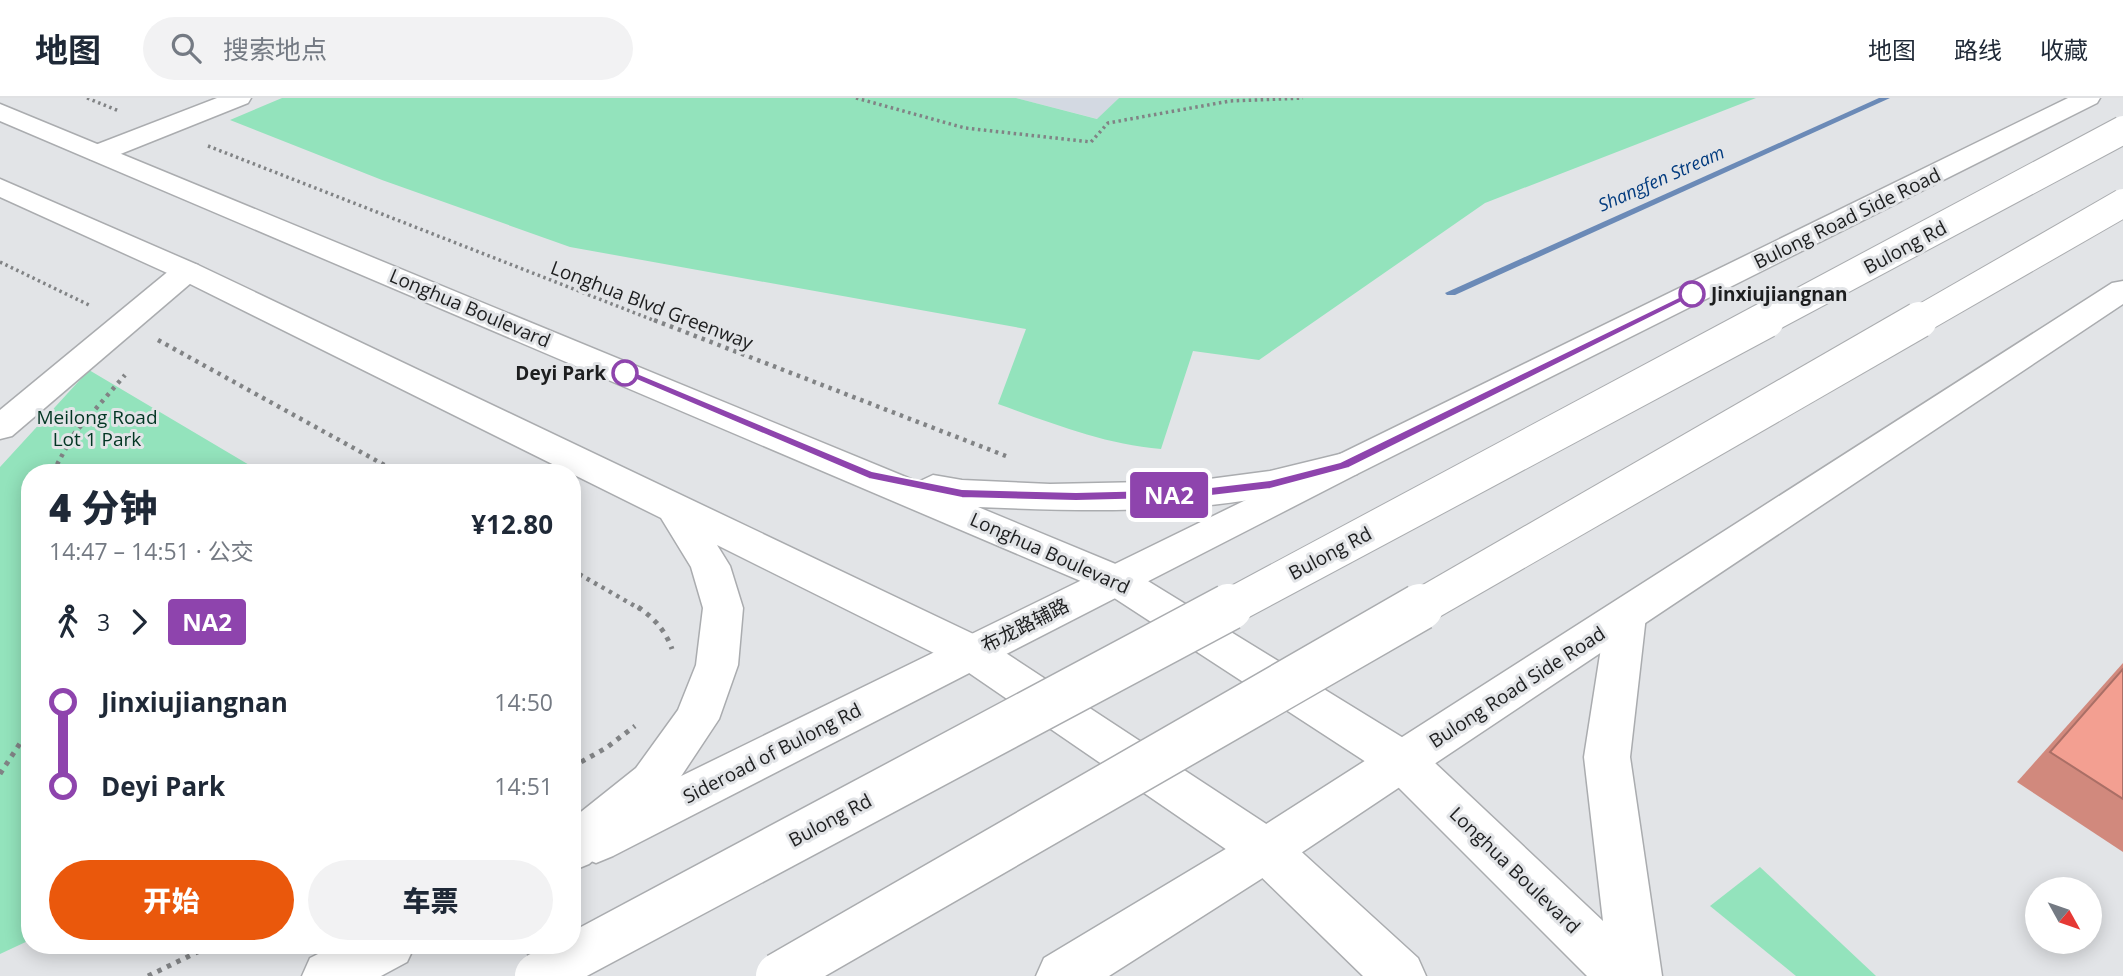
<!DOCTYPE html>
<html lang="zh">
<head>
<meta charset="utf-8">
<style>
  body { margin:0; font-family:"Open Sans","Noto Sans SC",sans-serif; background:#f2f2f3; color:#1f2937; height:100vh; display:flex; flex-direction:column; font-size:26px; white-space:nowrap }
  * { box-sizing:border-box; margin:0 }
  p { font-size:23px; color:#747a83 }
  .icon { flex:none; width:38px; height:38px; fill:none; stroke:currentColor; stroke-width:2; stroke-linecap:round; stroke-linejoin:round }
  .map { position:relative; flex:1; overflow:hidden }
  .side { position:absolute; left:21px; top:366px; width:560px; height:490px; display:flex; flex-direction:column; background:#fff; border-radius:28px; box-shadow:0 4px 18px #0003 }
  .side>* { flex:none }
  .badge { padding:0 14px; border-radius:5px; font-size:24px; line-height:46px }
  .needle { width:46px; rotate:130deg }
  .tools { position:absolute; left:2025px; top:779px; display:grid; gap:14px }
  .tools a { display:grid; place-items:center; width:77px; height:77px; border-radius:50%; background:#fff; box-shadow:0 4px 18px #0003; font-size:35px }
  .map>.badge { position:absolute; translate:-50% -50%; box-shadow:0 0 0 4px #fff }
  .legs { display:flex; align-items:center; gap:10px; height:77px; padding:0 28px; font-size:23px }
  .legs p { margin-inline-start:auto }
  .headline { display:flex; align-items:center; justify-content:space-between; height:119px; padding:0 28px }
  h1 { font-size:38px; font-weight:800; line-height:52px }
  .action { display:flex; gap:14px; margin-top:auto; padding:14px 28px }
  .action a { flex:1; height:80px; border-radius:42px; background:#ea580c; color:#fff; font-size:28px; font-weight:800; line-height:80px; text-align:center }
  .action a+a { background:#f2f2f3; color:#1f2937 }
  ul { padding:0 28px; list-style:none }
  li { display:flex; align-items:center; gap:24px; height:84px; font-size:26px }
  li i { display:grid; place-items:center; width:10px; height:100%; margin:0 9px; background:currentColor }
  li i::after { content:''; width:18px; height:18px; margin:-9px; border:5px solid; border-radius:50%; background:#fff }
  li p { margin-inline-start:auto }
  li:first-child i { background:linear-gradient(#0000 50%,currentColor 0) }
  li:last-child i { background:linear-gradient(currentColor 50%,#0000 0) }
  header { display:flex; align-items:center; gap:42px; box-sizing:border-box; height:98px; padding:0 35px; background:#fff; border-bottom:2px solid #e0e1e3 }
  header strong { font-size:33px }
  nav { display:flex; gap:38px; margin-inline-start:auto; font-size:24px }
  .search { width:490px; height:63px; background:#f2f2f3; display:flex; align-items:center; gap:18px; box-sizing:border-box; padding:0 24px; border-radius:38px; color:#747a83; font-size:26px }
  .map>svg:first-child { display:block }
  .built { fill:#d3d9e2 }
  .green { fill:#93e3bc }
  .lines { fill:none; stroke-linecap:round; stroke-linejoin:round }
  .stream { fill:#6b8ab7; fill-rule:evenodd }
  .minor-casing { stroke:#aaacaf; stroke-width:3 }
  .tertiary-casing { stroke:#aaacaf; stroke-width:3 }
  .secondary-casing { stroke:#aaacaf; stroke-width:3 }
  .primary-casing { stroke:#aaacaf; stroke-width:3 }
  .path-far2 { stroke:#818385; stroke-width:3.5; stroke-dasharray:2.5 3.5; stroke-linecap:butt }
  .path-far1 { stroke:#818385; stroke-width:4.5; stroke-dasharray:3.5 5; stroke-linecap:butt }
  .path { stroke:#818385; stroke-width:5; stroke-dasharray:4.5 6; stroke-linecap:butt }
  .minor { fill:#fff; fill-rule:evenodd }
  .tertiary { fill:#fff; fill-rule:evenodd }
  .secondary { fill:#fff; fill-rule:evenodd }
  .primary { fill:#fff; fill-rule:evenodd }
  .primary-bridge-far2-casing { stroke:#aaacaf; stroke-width:30; stroke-linecap:butt }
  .primary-bridge-far1-casing { stroke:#aaacaf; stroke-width:38; stroke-linecap:butt }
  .primary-bridge-casing { stroke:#aaacaf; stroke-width:49; stroke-linecap:butt }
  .primary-bridge-far2 { stroke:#fff; stroke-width:28 }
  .primary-bridge-far1 { stroke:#fff; stroke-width:36 }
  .primary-bridge { stroke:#fff; stroke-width:46 }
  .wall { fill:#d1897d }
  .building { fill:#f39f91; stroke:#aa6f66; stroke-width:2 }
  .line-1 { fill:#8e44ad; stroke:#fff; stroke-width:2 }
  .stop-1-dot { fill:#fff; stroke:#8e44ad; stroke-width:3.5 }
  .labels { text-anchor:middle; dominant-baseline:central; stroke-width:6; stroke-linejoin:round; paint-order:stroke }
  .far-water-label { font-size:18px; font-style:italic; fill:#013a7e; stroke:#e2e4e7 }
  .street-label { font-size:19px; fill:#1d1e1f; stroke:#e2e4e7 }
  .stop-label { font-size:19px; font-weight:bold; fill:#1d1e1f; stroke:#e2e4e7; text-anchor:start }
  .park-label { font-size:19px; fill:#023623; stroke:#e2e4e7 }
</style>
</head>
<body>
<header>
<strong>地图</strong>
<div class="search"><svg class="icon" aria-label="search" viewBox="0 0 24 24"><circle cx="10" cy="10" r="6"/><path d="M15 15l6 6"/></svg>搜索地点</div>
<nav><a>地图</a><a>路线</a><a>收藏</a></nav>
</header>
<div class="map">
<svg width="2123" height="878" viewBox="0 0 2123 878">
  <rect width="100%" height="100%" fill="#e2e4e7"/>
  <!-- built -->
  <polygon class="built" points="1016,0 1119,0 1098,21"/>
  <!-- green -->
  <g class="green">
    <path d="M282,0H1016L1097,21L1119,0H1756L1485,105L1259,262L1193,253L1161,351C1103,346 1052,325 998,306L1026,231L570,149L382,82L230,22Z"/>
    <polygon points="89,272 261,374 30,374 30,842 0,856 0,369"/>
    <polygon points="1760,769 1876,878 1796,878 1710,808"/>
  </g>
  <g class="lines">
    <!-- stream -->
    <polygon class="stream" points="1879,0 1890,0 1455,197 1447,197 1445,195"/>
    <defs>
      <polygon id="minor" points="187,164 198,167 202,173 198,179 12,338 0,341 0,312 176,167"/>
      <polygon id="tertiary" points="217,0 251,0 248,5 108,61 99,63 90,61 86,55 90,49"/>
      <g id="secondary">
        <polygon points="2068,0 2100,0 2097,5 1357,376 613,758 596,765 579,758 572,744 579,728"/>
        <polygon points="2123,183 2123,206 1283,767 1109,878 1036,878 1044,860 1249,737 2112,185"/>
        <polygon points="336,847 415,847 407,864 381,878 302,878 310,860"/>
      </g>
      <g id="primary">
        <path d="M0,6L918,384L933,377L962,382L1050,386L1194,383L1270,373L1344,355L1357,358L1362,367L1357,376C1328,384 1298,394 1268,399C1173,416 1074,413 978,409L1130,472L1418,649L1603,823L1584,659L1606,518L1612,507L1626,502L1640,507L1646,518L1630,659L1662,878H1587L1386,677L1102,492L0,23Z"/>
        <polygon points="0,81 198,167 986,542 1283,737 1418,860 1426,878 1363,878 1249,767 956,566 717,447 730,468 743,510 738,567 719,621 668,698 589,766 572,773 572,721 636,670 678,612 696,567 703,510 691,469 661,420 176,179 0,99"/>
      </g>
    </defs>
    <!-- minor casing -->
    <use href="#minor" class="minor-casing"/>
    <!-- tertiary casing -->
    <use href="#tertiary" class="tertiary-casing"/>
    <!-- secondary casing -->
    <use href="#secondary" class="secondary-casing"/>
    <!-- primary casing -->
    <use href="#primary" class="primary-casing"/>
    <!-- path-far2 -->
    <g class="path-far2">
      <polyline points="87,0 119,13"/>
      <polyline points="856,0 965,30 1091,44 1108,25 1230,3 1303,0"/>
      <polyline points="208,48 658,224"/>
      <polyline points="0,164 91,208"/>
    </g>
    <!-- path-far1 -->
    <g class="path-far1">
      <polyline points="654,222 1006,358"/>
      <polyline points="158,242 397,374"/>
      <polyline points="53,374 73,337 125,277"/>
      <polyline points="572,472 640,511"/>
    </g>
    <!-- path -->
    <g class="path">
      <path d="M638,509C654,520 665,532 672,551"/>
      <polyline points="572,669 606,650 635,628"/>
      <polyline points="0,676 30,630"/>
      <polyline points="148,878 212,847"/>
    </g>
    <!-- minor -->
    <use href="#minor" class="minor"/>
    <!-- tertiary -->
    <use href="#tertiary" class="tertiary"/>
    <!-- secondary -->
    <use href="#secondary" class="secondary"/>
    <!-- primary -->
    <use href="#primary" class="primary"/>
    <defs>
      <g id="primary-bridge-far2">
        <polyline points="1763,224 2123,32"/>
        <polyline points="1916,224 2123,105"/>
      </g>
      <g id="primary-bridge-far1">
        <polyline points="1226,511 1766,222"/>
        <polyline points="1417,511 1919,222"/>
      </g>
      <g id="primary-bridge">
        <polyline points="538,878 1229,509"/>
        <polyline points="779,878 1420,509"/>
      </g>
    </defs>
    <!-- primary-bridge-far2 casing -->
    <use href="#primary-bridge-far2" class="primary-bridge-far2-casing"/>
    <!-- primary-bridge-far1 casing -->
    <use href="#primary-bridge-far1" class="primary-bridge-far1-casing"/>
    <!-- primary-bridge casing -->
    <use href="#primary-bridge" class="primary-bridge-casing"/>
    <!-- primary-bridge-far2 -->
    <use href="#primary-bridge-far2" class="primary-bridge-far2"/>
    <!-- primary-bridge-far1 -->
    <use href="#primary-bridge-far1" class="primary-bridge-far1"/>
    <!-- primary-bridge -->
    <use href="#primary-bridge" class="primary-bridge"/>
  </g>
  <!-- wall -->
  <polygon class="wall" points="2123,565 2123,754 2017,684"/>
  <!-- building -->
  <polygon class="building" points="2123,571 2123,701 2050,654"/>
  <!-- line-1 -->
  <polygon class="line-1" points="1689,194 1698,196 1349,370 1270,391 1194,400 1076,403 962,400 869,381 620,275 630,272 872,373 962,391 1076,394 1194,391 1270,382 1340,364"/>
  <!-- markers -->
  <g class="stop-1-dot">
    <circle cx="1692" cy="196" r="12"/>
    <circle cx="625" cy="275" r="12"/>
  </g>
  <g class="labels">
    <!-- far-water labels -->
    <g class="far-water-label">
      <text transform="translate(1661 80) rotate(-24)">Shangfen Stream</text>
    </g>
    <!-- street labels -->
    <g class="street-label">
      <text transform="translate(1847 120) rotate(-26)">Bulong Road Side Road</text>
      <text transform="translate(1905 149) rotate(-28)">Bulong Rd</text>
      <text transform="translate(652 207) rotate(21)">Longhua Blvd Greenway</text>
      <text transform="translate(470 210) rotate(23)">Longhua Boulevard</text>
      <text transform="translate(1050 455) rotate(24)">Longhua Boulevard</text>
      <text transform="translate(1330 455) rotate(-28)">Bulong Rd</text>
      <text transform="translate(1025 527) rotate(-27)">布龙路辅路</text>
      <text transform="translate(1517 589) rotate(-33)">Bulong Road Side Road</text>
      <text transform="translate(772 655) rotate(-27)">Sideroad of Bulong Rd</text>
      <text transform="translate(830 722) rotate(-28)">Bulong Rd</text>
      <text transform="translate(1515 772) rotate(44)">Longhua Boulevard</text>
    </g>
    <!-- stop labels -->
    <g class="stop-label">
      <text x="1711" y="196">Jinxiujiangnan</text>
      <text x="606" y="275" text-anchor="end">Deyi Park</text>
    </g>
    <!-- park labels -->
    <g class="park-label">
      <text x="97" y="319">Meilong Road<tspan x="97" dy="22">Lot 1 Park</tspan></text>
    </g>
  </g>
</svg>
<div class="tools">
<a><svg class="needle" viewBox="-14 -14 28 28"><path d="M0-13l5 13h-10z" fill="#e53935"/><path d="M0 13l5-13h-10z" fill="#747a83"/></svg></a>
</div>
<b class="badge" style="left:1169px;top:397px;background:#8e44ad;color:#fff">NA2</b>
<section class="side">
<div class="headline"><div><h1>4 分钟</h1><p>14:47 – 14:51 · 公交</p></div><b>¥12.80</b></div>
<div class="legs"><svg class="icon" aria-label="walk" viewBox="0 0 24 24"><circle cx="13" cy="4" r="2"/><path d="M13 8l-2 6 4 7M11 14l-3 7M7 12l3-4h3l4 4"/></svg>3<svg class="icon" aria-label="forward" viewBox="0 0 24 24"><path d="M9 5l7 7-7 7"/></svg><b class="badge" style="background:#8e44ad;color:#fff">NA2</b></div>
<ul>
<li><i style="color:#8e44ad"></i><b>Jinxiujiangnan</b><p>14:50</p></li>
<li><i style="color:#8e44ad"></i><b>Deyi Park</b><p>14:51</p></li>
</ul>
<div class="action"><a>开始</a><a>车票</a></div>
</section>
</div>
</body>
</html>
